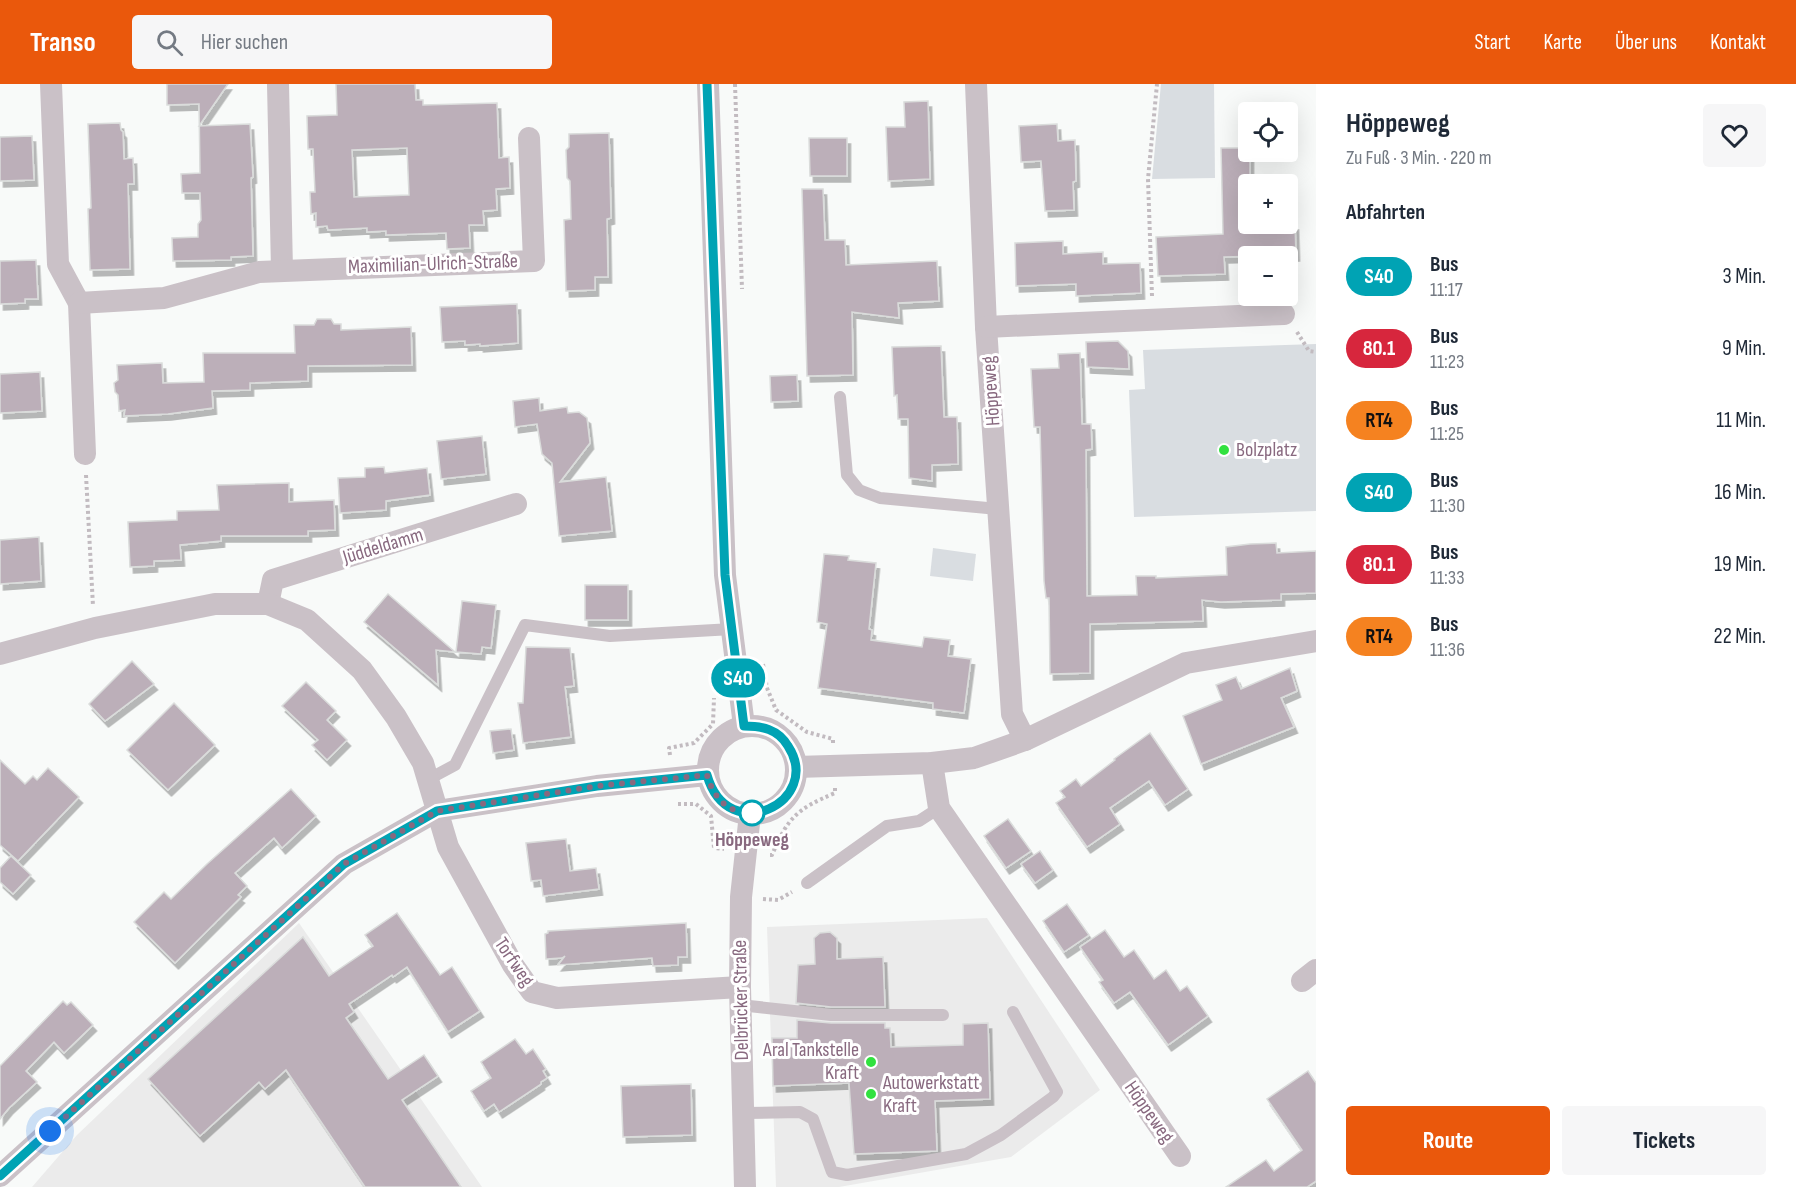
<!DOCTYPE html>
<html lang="de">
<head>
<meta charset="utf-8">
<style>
  body { margin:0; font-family:"Sofia Sans Condensed",sans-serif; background:#f6f6f7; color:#1f2937; height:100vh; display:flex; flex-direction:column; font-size:22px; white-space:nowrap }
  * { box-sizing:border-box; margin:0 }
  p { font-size:20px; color:#747a83 }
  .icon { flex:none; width:33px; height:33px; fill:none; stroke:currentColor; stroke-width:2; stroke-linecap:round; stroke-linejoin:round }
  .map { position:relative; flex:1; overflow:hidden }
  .side { display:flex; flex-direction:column; background:#fff; width:480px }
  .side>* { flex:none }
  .badge { padding:0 12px; border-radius:20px; font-size:21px; line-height:39px }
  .tools { position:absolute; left:1238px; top:18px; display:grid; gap:12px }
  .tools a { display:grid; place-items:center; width:60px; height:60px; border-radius:6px; background:#fff; box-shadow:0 6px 24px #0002; font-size:30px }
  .you { position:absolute; width:30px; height:30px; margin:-15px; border:4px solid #fff; border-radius:50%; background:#1a73e8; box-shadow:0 0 0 9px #1a73e833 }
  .map>.badge { position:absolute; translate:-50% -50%; box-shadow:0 0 0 3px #fff }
  h2 { padding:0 30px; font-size:22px; line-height:54px }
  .round { display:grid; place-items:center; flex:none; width:63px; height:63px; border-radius:6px; background:#f6f6f7 }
  .head { display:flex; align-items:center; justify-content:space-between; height:102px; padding:0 30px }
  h1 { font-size:28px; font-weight:700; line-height:45px }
  .primary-button { display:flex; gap:12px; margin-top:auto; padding:12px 30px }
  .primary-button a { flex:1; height:69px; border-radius:6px; background:#ea580c; color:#fff; font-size:24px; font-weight:700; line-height:69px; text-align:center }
  .primary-button a+a { background:#f6f6f7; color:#1f2937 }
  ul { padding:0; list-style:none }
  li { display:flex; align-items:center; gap:18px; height:72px; padding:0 30px }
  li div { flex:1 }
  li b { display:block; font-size:22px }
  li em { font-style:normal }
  li .badge { min-width:66px; font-weight:700; text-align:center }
  header { display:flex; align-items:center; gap:36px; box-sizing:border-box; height:84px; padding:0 30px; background:#ea580c; color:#fff }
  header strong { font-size:28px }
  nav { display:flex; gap:33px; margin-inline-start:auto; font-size:21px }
  .search { width:420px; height:54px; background:#f6f6f7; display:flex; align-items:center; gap:15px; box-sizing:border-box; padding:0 21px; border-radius:6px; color:#747a83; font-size:22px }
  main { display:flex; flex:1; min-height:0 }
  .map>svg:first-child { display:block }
  .built { fill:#ebebeb }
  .green { fill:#d9dde1 }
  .building { fill:#bcafb9; stroke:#dadcdb; stroke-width:1.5; fill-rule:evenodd; filter:url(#shadow) }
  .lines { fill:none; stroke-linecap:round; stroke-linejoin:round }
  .path { stroke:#c2bbc0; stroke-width:4; stroke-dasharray:3 3; stroke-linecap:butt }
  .lane { stroke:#cac1c7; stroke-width:12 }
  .street { stroke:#cac1c7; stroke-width:22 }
  .line-casing { stroke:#fff; stroke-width:14 }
  .line { stroke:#00a3b4; stroke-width:9 }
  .walk { stroke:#88697f; stroke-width:6; stroke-dasharray:0 10.8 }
  .poi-dot { fill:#31e13f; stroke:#fff; stroke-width:2 }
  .stop-dot { fill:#fff; stroke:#00a3b4; stroke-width:3 }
  .labels { text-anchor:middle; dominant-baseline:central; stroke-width:6; stroke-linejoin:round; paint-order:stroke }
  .street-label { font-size:20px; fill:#88697f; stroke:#fff }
  .poi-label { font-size:20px; fill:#88697f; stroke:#fff; text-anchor:start }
  .stop-label { font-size:20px; font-weight:bold; fill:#88697f; stroke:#fff }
</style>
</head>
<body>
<header>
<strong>Transo</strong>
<div class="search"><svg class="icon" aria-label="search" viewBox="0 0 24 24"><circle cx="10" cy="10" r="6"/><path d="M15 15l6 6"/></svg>Hier suchen</div>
<nav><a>Start</a><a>Karte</a><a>Über uns</a><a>Kontakt</a></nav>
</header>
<main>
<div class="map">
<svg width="1316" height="1103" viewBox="0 0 1316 1103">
  <defs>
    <filter id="shadow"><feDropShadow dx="3.5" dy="6" stdDeviation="0" flood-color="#0004"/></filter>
  </defs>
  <rect width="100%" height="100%" fill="#f8faf9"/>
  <!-- built -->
  <g class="built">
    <polygon points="987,834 1100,1006 1011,1073 839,1103 776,1103 767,843"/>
    <polygon points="299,839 482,1103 32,1103 77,1051"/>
  </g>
  <!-- green -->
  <g class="green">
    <polygon points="1161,0 1214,0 1215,94 1152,95"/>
    <polygon points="1316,260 1316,427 1134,433 1129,306 1145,305 1143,266"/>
    <polygon points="933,464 976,470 973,497 930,492"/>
  </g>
  <!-- building -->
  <g class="building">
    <polygon points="167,0 228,0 199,42 250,40 253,93 251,94 253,172 231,173 231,176 173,177 172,154 198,153 198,140 201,136 200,109 182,109 181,90 200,89 199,20 167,21"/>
    <path d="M336,0H415L416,16H423V21L497,19L499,74L509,73L510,104L496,105L497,126L483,127L484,141H469L470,164L447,165L446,149L386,151V147L367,148V144L328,146L327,142L316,143V129L311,130L310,108H315L313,65H308L307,32L337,31ZM407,64L409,111L354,113L352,66Z"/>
    <polygon points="928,17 930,95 888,97 886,43 905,43 904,18"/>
    <polygon points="120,39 121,46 123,48 124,75 133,74 134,100 128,100 130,185 90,186 88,125 91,124 88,40"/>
    <polygon points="1057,40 1058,57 1075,56 1076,97 1073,98 1074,126 1045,127 1041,77 1021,78 1019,42"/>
    <polygon points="609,49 611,134 607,135 608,193 595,193 595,206 566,207 564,136 571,135 570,97 567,94 566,66 569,63 569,50"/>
    <polygon points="32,52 34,96 0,97 0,53"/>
    <polygon points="809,54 847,54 847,92 810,92"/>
    <polygon points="1221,64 1248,64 1248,68 1250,68 1250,93 1248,93 1248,140 1295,140 1296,171 1224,173 1225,190 1158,192 1156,153 1223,150"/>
    <polygon points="802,105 823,105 825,156 845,156 846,181 937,177 939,217 898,219 899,234 852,228 853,291 807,292"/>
    <polygon points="1063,157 1063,170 1103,168 1103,180 1140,179 1141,209 1076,212 1076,200 1016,202 1015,159"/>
    <polygon points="36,176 38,215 25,215 25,219 0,220 0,177"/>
    <polygon points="517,220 518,259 480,262 480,260 465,261 465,257 442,258 440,223"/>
    <polygon points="317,235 331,235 334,240 341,240 341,246 411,243 412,281 308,282 308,297 250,299 250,306 212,307 213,324 168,330 124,332 125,326 119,327 118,311 115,308 114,299 118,296 117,281 162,279 163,299 204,298 203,269 295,269 294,241 314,241"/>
    <polygon points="1118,257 1128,267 1129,285 1087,283 1086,258"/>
    <polygon points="941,262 944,333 957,333 958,380 932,381 932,397 909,394 908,335 898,335 897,311 894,312 892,263"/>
    <polygon points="1080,269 1082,340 1091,340 1092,365 1086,366 1087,512 1137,511 1136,492 1156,492 1156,494 1227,491 1226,463 1250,460 1276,459 1277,469 1316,467 1316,509 1281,510 1281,516 1221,518 1202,516 1203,537 1090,540 1090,589 1050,590 1049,514 1046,514 1044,497 1040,343 1034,343 1031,285 1059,284 1058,270"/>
    <polygon points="40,288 42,327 0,329 0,290"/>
    <polygon points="797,291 798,317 771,318 770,292"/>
    <polygon points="539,314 540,327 567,323 568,329 579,328 587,334 590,359 560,398 606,393 612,447 559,452 552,379 542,370 537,340 515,343 513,317"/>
    <polygon points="482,352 486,390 441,395 437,357"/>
    <polygon points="384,383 385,389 427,384 430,411 386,417 386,426 340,429 338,394 365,393 365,384"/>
    <polygon points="289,399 289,418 334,416 335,446 308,447 308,452 221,452 221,457 180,461 181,476 154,477 154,482 130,483 128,438 177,436 177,427 219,426 217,401"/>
    <polygon points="39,453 41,497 0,500 0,456"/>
    <polygon points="824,470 849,472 848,476 876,479 869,545 872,546 871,556 922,563 924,553 950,556 948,572 971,575 964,629 933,625 933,619 818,604 827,540 817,538"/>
    <rect x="585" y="501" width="43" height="35"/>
    <polygon points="388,510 455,568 436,566 438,601 364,538"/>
    <polygon points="462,517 496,521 491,564 482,563 481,570 456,568"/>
    <polygon points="526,563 570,564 574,602 565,603 571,653 523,659 518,619 523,619"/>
    <polygon points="132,577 154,600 105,637 89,620"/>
    <polygon points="1290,584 1297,607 1281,614 1294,643 1201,680 1183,632 1222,616 1216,601 1236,593 1241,605"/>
    <polygon points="306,598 336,627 327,636 347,656 327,676 312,661 318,656 282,622"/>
    <polygon points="174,619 215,661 168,706 127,666"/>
    <polygon points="511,645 514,666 493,669 490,647"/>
    <polygon points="1150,649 1188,705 1165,721 1149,697 1110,724 1120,740 1087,763 1056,719 1065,713 1060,707 1076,695 1081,702 1115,676 1114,675"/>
    <polygon points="0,676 25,700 33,692 37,696 48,684 79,713 18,777 0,761"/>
    <polygon points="291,705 316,732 282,764 274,754 235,789 247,802 238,811 241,813 175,879 134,838 164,808 171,815 207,780"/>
    <polygon points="1008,735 1031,767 1006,784 984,752"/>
    <polygon points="566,755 570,787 596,784 599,805 543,812 541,796 531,797 526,759"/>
    <polygon points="1040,767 1053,786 1035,799 1021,780"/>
    <polygon points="11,772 31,791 13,810 0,798 0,784"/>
    <polygon points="1067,820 1089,851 1064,868 1043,837"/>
    <polygon points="397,829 440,891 452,883 480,927 448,948 407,883 393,893 392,891 349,920 354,928 346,934 388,995 424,971 438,992 402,1016 461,1103 365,1103 286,986 265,1005 259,998 200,1052 148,995 303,853 329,892 373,862 365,851"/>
    <polygon points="686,839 687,873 678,873 678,881 653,882 652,874 558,881 565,872 562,874 546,875 545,850 548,849 548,847"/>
    <polygon points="1105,846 1124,873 1134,866 1154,895 1166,886 1180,907 1187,902 1208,932 1168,961 1130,908 1114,919 1099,898 1103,896 1080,863"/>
    <polygon points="830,848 837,854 837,875 883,873 885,923 831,923 796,919 798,881 815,880 814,854 820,849"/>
    <polygon points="63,917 67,921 71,918 93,941 64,969 54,958 26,987 37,998 9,1024 0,1035 0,982"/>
    <polygon points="797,936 831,939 885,939 885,944 890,944 891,963 963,961 963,940 988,939 990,1015 935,1017 937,1067 854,1070 849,999 773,1002 772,954 797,954"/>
    <polygon points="515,955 526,970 533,965 546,985 543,987 547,994 541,998 541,1000 499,1028 494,1020 484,1027 471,1007 491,994 481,978"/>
    <polygon points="1308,987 1316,999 1316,1097 1307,1103 1226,1103 1266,1076 1274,1087 1302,1066 1267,1015"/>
    <polygon points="691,1000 692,1051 623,1053 621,1002"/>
  </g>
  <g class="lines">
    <!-- path -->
    <g class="path">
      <polyline points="735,0 742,205"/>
      <polyline points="1152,212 1148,95 1157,0"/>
      <polyline points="1297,248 1309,267 1316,268"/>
      <polyline points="86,391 93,522"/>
      <polyline points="763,580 767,604 776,626 807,648 833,655 833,660"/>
      <polyline points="670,671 669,664 694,659 713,640 714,614"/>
      <polyline points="678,720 696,720 711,732 714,764 724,765"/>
      <path d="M770,771H772C788,733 797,725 835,709V704"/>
      <polyline points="763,815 778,816 792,808"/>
    </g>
    <!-- lane -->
    <g class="lane">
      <polyline points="840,313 847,391 859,406 880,414 998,425"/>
      <polyline points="427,696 455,681 525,541 610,552 732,545"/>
      <polyline points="807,799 887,742 919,737 939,724"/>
      <polyline points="740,921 831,931 943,931"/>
      <polyline points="743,1029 800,1028 813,1035 832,1088 847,1091 966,1070 1001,1051 1053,1013 1057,1008 1013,928"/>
    </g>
    <!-- street -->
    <g class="street">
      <polyline points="51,0 58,180 79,219 85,370"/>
      <polyline points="278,0 282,186"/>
      <polyline points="708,0 725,491 744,642"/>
      <polyline points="976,0 986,243 1012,630 1025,656"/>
      <polyline points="79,219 164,214 259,188 534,177 529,54"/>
      <polyline points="986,243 1284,230"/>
      <polyline points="268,520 273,496 516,420"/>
      <polyline points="0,570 95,544 215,520 268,520 307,536 362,586 396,633 423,679 448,763 513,881 532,908 557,914 740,903"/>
      <circle cx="752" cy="686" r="44"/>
      <polyline points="932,679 939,724 1180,1072"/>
      <polyline points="796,683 932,679 974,674 1025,656 1186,579 1316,557"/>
      <polyline points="1302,897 1316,886"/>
      <polyline points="0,1092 344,780 437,727 597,702 707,691"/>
      <polyline points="745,1103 740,903 741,813 750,730"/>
    </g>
  </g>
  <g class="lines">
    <defs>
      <path id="line" d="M0,1092L344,780L437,727L597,702L707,691C728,765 824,717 788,662C778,645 762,642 744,642L725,491L707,0"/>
    </defs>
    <!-- line casing -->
    <use href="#line" class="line-casing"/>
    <!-- line -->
    <use href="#line" class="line"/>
    <!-- walk -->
    <path class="walk" d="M50,1047L344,780L437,727L597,702L707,691C713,713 728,730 752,729"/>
  </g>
  <!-- markers -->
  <g class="poi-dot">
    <circle cx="1224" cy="366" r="6"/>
    <circle cx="871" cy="978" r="6"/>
    <circle cx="871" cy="1010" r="6"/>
  </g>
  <circle class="stop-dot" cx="752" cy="729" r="12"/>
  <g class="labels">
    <!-- street labels -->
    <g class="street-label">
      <text transform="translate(433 180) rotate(-2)">Maximilian-Ulrich-Straße</text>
      <text transform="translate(991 307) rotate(-94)">Höppeweg</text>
      <text transform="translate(383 462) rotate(-17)">Jüddeldamm</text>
      <text transform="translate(514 878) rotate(56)">Torfweg</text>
      <text transform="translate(741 916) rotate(-91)">Delbrücker Straße</text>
      <text transform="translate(1149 1028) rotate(55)">Höppeweg</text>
    </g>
    <!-- poi labels -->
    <g class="poi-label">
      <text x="1236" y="366">Bolzplatz</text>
      <text x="859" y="966" text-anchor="end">Aral Tankstelle<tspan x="859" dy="23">Kraft</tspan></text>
      <text x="883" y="999">Autowerkstatt<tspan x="883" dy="23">Kraft</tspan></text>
    </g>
    <!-- stop labels -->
    <g class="stop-label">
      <text x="752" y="756">Höppeweg</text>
    </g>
  </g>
</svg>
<div class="tools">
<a><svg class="icon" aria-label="locate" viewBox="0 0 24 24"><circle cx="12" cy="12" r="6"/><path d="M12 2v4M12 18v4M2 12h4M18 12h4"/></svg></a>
<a>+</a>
<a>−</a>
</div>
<div class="you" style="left:50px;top:1047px"></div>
<b class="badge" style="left:738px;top:594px;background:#00a3b4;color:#fff">S40</b>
</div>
<section class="side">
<div class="head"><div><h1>Höppeweg</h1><p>Zu Fuß · 3 Min. · 220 m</p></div><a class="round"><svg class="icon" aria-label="heart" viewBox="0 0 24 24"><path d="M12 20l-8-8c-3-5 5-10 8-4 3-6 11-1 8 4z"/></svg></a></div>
<h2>Abfahrten</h2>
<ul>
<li><span class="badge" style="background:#00a3b4;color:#fff">S40</span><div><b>Bus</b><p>11:17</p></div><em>3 Min.</em></li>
<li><span class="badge" style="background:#d7263d;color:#fff">80.1</span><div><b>Bus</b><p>11:23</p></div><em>9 Min.</em></li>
<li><span class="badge" style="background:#f58220;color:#111">RT4</span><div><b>Bus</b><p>11:25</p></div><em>11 Min.</em></li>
<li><span class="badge" style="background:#00a3b4;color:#fff">S40</span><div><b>Bus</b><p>11:30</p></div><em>16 Min.</em></li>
<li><span class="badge" style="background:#d7263d;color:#fff">80.1</span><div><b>Bus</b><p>11:33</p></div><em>19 Min.</em></li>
<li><span class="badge" style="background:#f58220;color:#111">RT4</span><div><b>Bus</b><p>11:36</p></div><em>22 Min.</em></li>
</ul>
<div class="primary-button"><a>Route</a><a>Tickets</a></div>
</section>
</main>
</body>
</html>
